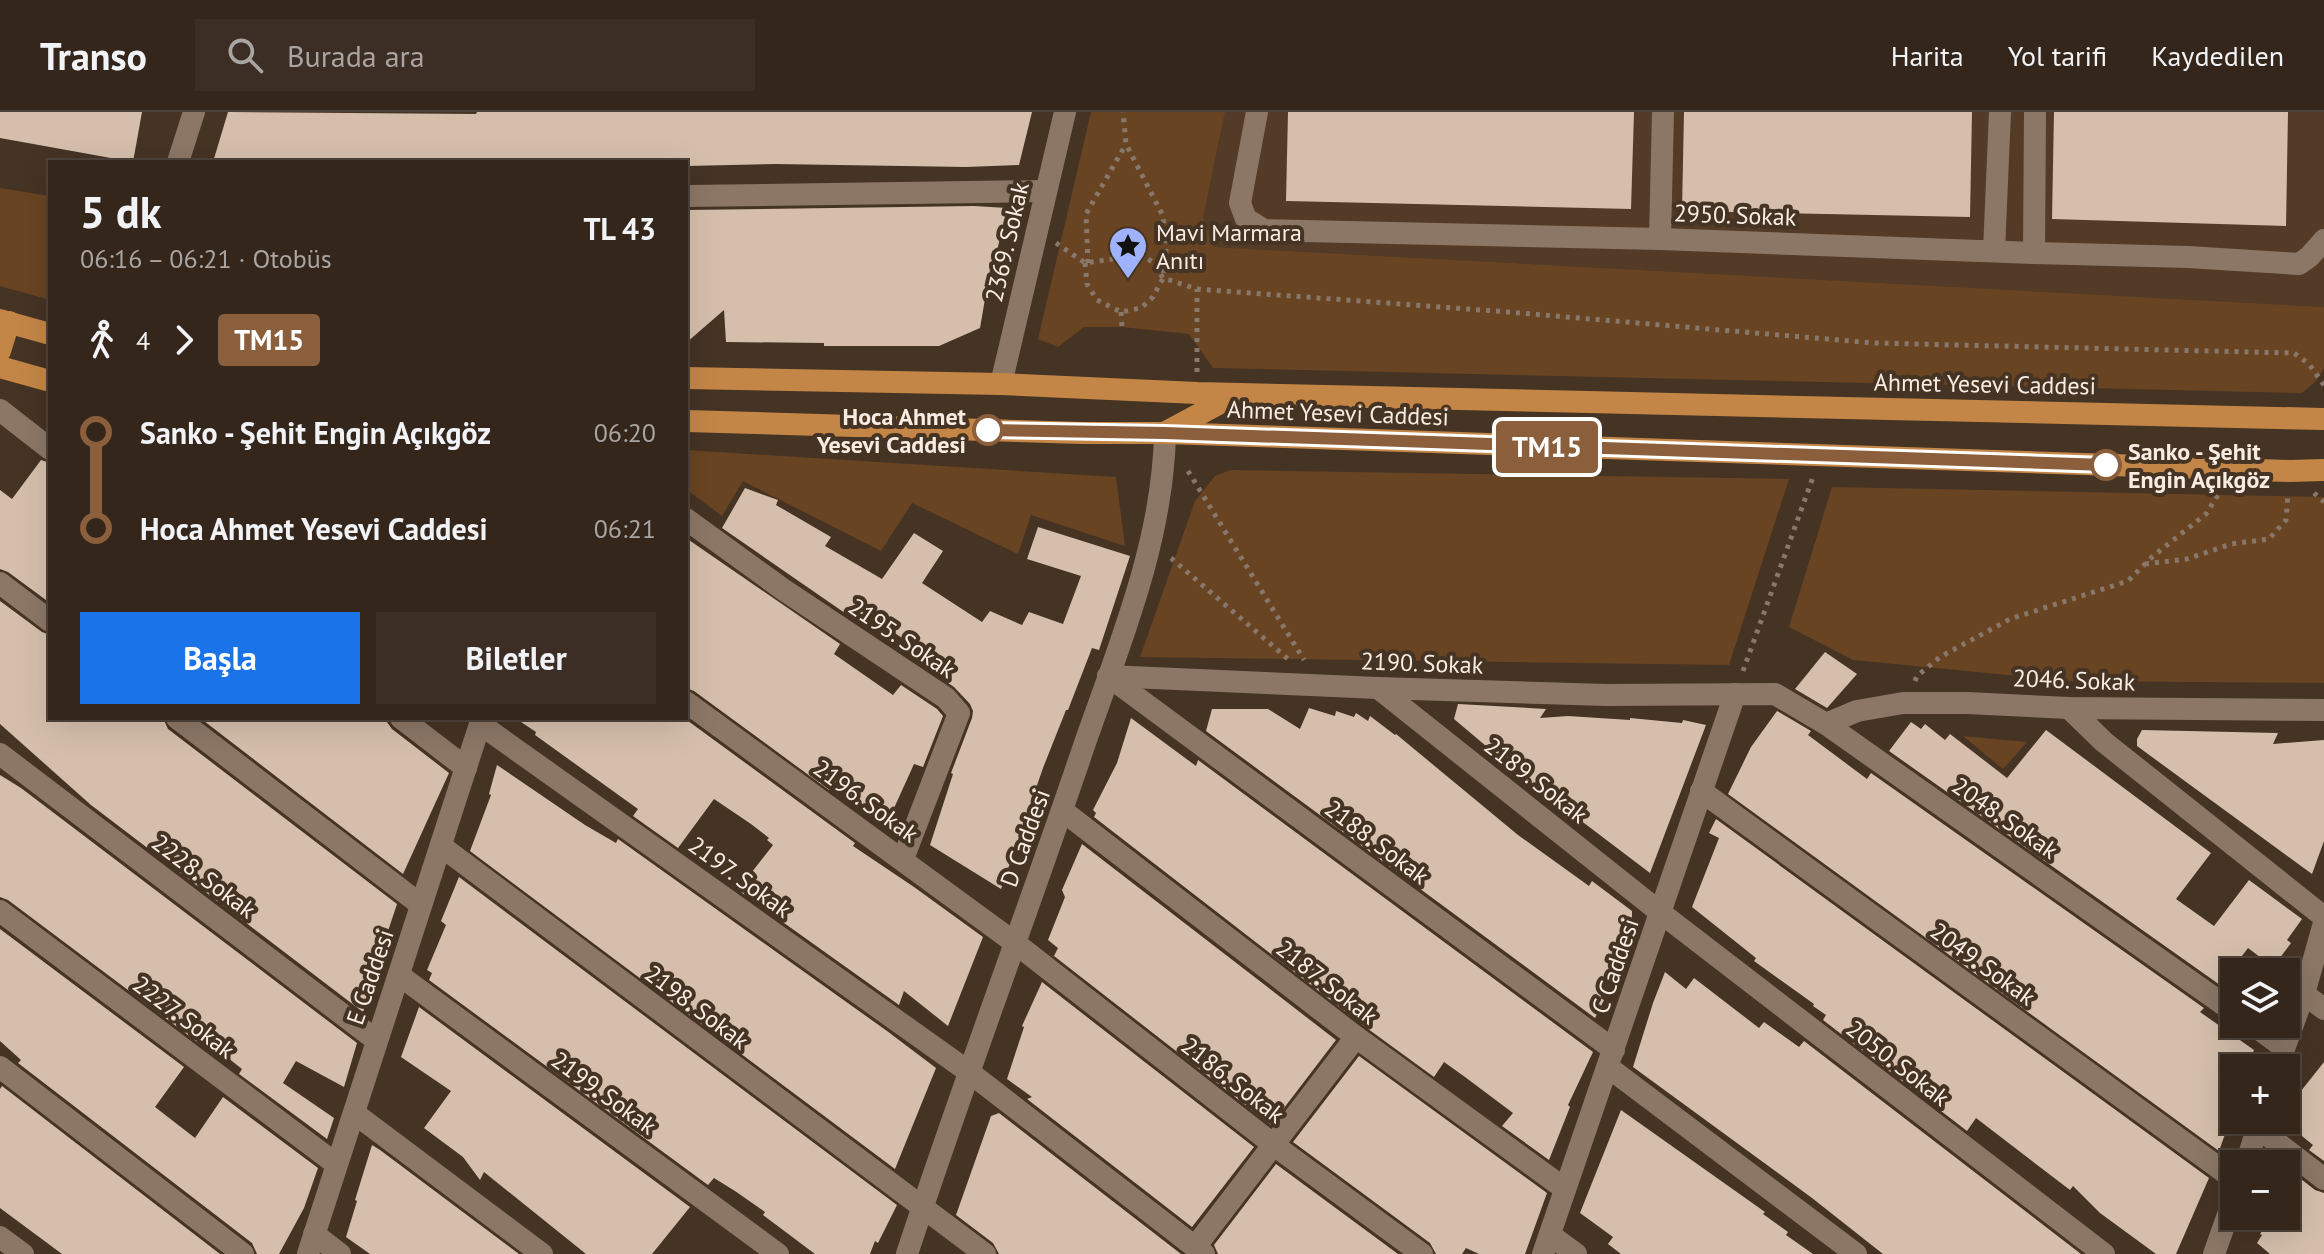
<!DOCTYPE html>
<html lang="tr">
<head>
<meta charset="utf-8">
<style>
  body { margin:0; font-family:"PT Sans",sans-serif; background:#3c2e24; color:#f1f3f6; height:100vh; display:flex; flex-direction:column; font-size:30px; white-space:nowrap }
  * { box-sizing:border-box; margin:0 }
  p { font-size:26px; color:#a9a5a3 }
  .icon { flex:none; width:44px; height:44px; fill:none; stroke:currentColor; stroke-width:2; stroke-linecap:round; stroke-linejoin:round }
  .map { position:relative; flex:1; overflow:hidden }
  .side { position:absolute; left:48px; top:48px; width:640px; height:560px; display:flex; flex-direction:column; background:#34261b; border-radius:0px; box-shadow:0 8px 32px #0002,0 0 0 2px #4e433a }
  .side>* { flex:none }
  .badge { padding:0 16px; border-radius:6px; font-size:28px; line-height:52px }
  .buttons { position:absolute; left:2220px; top:846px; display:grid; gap:16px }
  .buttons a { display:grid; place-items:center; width:80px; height:80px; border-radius:0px; background:#34261b; box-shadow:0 8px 32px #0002,0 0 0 2px #4e433a; font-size:40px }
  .map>.badge { position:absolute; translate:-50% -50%; box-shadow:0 0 0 4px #fff }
  .legs { display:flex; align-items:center; gap:12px; height:88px; padding:0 32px; font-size:26px }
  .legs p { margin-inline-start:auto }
  .head { display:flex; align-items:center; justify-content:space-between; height:136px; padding:0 32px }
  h1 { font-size:44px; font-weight:700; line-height:60px }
  .button { display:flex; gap:16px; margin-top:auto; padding:16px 32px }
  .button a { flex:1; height:92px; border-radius:0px; background:#1a73e8; color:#fff; font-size:32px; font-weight:700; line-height:92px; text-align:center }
  .button a+a { background:#3c2e24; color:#f1f3f6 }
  ul { padding:0 32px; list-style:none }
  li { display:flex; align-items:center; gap:28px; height:96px; font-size:30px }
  li i { display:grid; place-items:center; width:12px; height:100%; margin:0 10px; background:currentColor }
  li i::after { content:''; width:20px; height:20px; margin:-10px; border:6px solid; border-radius:50%; background:#34261b }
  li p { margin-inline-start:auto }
  li:first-child i { background:linear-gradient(#0000 50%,currentColor 0) }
  li:last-child i { background:linear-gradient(currentColor 50%,#0000 0) }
  header { display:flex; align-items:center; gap:48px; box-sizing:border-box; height:112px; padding:0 40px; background:#34261b; border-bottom:2px solid #4e433a }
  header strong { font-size:38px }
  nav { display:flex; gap:44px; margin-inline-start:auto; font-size:28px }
  .search { width:560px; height:72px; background:#3c2e24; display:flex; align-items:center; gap:20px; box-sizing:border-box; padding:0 28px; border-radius:0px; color:#a9a5a3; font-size:30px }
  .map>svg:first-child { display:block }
  .built { fill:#533b27 }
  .green { fill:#694422 }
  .building { fill:#d5bfac }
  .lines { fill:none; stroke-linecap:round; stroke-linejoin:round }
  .path { stroke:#87786b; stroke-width:5; stroke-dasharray:4 6; stroke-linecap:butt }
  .minor { stroke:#8c7766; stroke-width:22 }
  .tertiary { stroke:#8c7766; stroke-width:22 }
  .secondary { stroke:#8c7766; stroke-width:22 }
  .primary { stroke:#c48646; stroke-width:22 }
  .line-1-casing { stroke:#fff; stroke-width:18 }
  .line-1 { stroke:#8b5e3c; stroke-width:12 }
  .stop-1-dot { fill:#fff; stroke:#8b5e3c; stroke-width:4 }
  .labels { text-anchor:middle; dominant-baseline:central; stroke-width:8; stroke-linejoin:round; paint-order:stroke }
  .street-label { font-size:24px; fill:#f9ede3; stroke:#453324 }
  .poi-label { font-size:24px; fill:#f9ede3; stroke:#453324; text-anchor:start }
  .stop-label { font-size:24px; font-weight:bold; fill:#f9ede3; stroke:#453324; text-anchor:end }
</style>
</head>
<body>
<header>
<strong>Transo</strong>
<div class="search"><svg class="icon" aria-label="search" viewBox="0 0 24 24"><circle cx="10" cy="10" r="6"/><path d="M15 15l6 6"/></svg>Burada ara</div>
<nav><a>Harita</a><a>Yol tarifi</a><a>Kaydedilen</a></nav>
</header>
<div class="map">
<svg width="2324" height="1142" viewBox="0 0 2324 1142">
  <rect width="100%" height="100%" fill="#453324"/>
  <!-- built -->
  <polygon class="built" points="1225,0 2324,0 2324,195 1214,135 1203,106"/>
  <!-- green -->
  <g class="green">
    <polygon points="1091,0 1225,0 1203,106 1214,135 2324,195 2324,256 2316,269 2302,281 1213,256 1189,222 1122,215 1084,215 1058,235 1038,227"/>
    <polygon points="0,76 50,84 50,188 0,174"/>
    <polygon points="686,338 1116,365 1125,434 1031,403 1018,442 912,391 881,439 743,369 722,404 686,377"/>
    <polygon points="1231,358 1789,367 1729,553 1140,545 1195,389 1215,364"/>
    <polygon points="1832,375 2324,385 2324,571 2071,569 1853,548 1789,515"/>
    <polygon points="1963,624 2027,630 2003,657"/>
  </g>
  <!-- building -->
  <g class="building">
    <polygon points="0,0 142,0 133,50 0,26"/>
    <polygon points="228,0 476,2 477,0 1032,0 1019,53 966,55 776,52 686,54 686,50 213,50"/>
    <polygon points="1288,0 1634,0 1631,97 1286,89"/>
    <polygon points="1684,0 1972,0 1970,105 1682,99"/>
    <polygon points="2054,0 2288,0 2286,114 2052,107"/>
    <polygon points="974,94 1007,96 994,152 991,152 980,216 939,234 824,234 824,231 726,230 724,198 686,231 686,98"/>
    <polygon points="41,348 50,351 50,491 8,460 0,457 0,378 12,387"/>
    <polygon points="745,376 778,388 776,393 831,425 825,434 882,467 914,421 943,439 922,471 982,510 990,499 1022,513 1029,500 1063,512 1081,464 1027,447 1038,415 1130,444 1099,538 1092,536 1068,598 1066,598 1043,656 1001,777 930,733 953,662 951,661 972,606 973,599 970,592 954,575 917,550 918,548 911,543 915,535 889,517 859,501 855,508 722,416"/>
    <polygon points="686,426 840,532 834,542 893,583 901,573 937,597 943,604 923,655 914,652 890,705 879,699 877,702 831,675 829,678 694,579 686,576"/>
    <polygon points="0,489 42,520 50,523 50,606 163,606 168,617 397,792 382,837 387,841 363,900 91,693 0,612"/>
    <polygon points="1825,540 1857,562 1827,596 1795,577"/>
    <polygon points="1458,592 1546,597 1540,606 1568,604 1630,608 1630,606 1682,611 1683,608 1706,613 1650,761 1518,661 1454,607"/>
    <polygon points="1309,596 1335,604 1336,599 1354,605 1356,601 1368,609 1370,604 1395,623 1396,622 1518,723 1589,774 1592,769 1632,799 1632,806 1600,886 1604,888 1595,906 1206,619 1212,597 1268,597 1300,617"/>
    <polygon points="1777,599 1811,619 1808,623 1867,667 1871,661 2204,896 2200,900 2254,938 2248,956 2234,956 2234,997 2219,1039 1728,682 1751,635"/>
    <polygon points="200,606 384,606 392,617 449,661 403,762"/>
    <polygon points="515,606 684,606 855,731 853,734 914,775 983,825 948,914 904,879 899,893 738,778 773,733 767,728 769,726 751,712 714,687 678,736 633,704 638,697 535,623 536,620"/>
    <polygon points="1131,606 1196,654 1198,648 1593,940 1568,993 1570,995 1549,1048 1502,1014 1513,1001 1465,965 1444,950 1434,965 1364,914 1094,705 1096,701 1093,698 1117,651"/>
    <polygon points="1911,610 1921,617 1925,612 1945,628 1950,622 2007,666 2046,618 2211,741 2176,787 2214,814 2249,768 2302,807 2287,828 2291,831 2273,855 2248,836 2220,873 1889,639"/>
    <polygon points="2142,618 2278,621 2273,632 2324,628 2324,729 2312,762 2137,634 2137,627"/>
    <polygon points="497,653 585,713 616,731 618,727 887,919 936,956 895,1057 470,739 491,683 489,682"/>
    <polygon points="0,663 21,676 357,931 344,975 296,949 283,971 334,1006 327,1027 239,962 242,957 204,927 200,932 8,788 0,785"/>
    <polygon points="1716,707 2209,1066 2176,1142 2156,1142 2100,1101 2073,1074 2070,1078 1976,1006 1967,1019 1823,908 1826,903 1813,894 1814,892 1754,849 1756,846 1692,795 1719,726 1709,721"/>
    <polygon points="1082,732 1336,928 1271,1013 1054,844 1058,836 1048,828 1065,785 1062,778"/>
    <polygon points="459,765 897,1093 878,1131 875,1129 870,1142 815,1142 763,1103 765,1100 735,1079 714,1066 708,1073 429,868 432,861 427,858 446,813 441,809"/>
    <polygon points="0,817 184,955 155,995 195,1026 223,985 318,1056 304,1096 279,1142 257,1142 252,1131 18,951 21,948 0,929"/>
    <polygon points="1665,860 1686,877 1694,866 1759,916 1764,910 1799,935 1804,929 2081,1142 1883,1142 1812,1086 1633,955 1653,891"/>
    <polygon points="1042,870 1254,1035 1192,1115 1027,987 1032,985 1007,967 1024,915 1022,914"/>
    <polygon points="419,895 690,1095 652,1142 586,1142 484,1060 480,1068 463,1045 424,1016 451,979 401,945"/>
    <polygon points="1359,944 1547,1081 1525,1142 1479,1142 1466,1136 1462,1142 1436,1142 1430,1131 1293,1030"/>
    <polygon points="2324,950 2324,1049 2309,1038 2313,1033 2287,1012 2292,1005 2288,1002 2301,986 2297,984"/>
    <polygon points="2,974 220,1142 62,1142 0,1096 0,977"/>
    <polygon points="1621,998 1765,1100 1763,1102 1788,1120 1786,1123 1813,1142 1621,1142 1608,1132 1613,1125 1580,1101"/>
    <polygon points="999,1001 1181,1142 999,1142 993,1131 956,1103 991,1004"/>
    <polygon points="372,1033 380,1038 519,1142 370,1142 346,1125 357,1089 355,1088"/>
    <polygon points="1276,1052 1398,1142 1218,1142 1214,1133"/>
    <polygon points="2292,1060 2315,1078 2324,1081 2324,1142 2270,1142 2257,1131 2262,1123 2260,1122 2273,1104 2286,1104 2286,1068"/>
  </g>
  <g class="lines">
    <!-- path -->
    <g class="path">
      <polyline points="1056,131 1085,151 1140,143 1153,150 1163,166 1197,177 1508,200 1874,231 2294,241 2309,252 2324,273"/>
      <polyline points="1085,151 1087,172 1097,188 1121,200 1141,196 1153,185 1163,166 1166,138 1163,104 1126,32 1123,0"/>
      <polyline points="1088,151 1086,102 1126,32"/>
      <polyline points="1121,200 1122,215"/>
      <polyline points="1197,260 1197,177"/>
      <polyline points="1188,359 1304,548"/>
      <polyline points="2314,381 2324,390"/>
      <polyline points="1171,446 1288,547"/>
      <polyline points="2145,452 2187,447 2231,432 2269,427 2286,408 2288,382"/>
      <polyline points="1743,559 1813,365"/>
      <polyline points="1915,569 1917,564 1940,545 2010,507 2128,469 2152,445 2206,402 2221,378"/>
    </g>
    <!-- minor -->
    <g class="minor">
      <polyline points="1257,0 1240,91 1246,107 1264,118 1660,127 2034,141 2188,145 2299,152 2309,145 2324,128"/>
      <polyline points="178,50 194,0"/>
      <polyline points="686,84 1045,79"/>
      <polyline points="1660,127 1663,0"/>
      <polyline points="1994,139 2000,0"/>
      <polyline points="2034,141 2035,0"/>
      <polyline points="0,298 50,337"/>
      <polyline points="686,407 784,478 946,586 959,601 903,747"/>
      <polyline points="0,471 50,509"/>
      <polyline points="1108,564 1378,576 1606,583 1775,582 1826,612 2234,900"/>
      <polyline points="1108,564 1614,938"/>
      <polyline points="1378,576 1661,801 2104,1142"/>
      <polyline points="686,590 1015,831 1274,1033 1422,1142"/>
      <polyline points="2069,596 2104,630 2324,805"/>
      <polyline points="177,606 421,793"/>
      <polyline points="401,606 466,656"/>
      <polyline points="480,612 969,960 1204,1142"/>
      <polyline points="1826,612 1857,599 1903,591 1967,591 2069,596 2324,598"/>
      <polyline points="0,642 376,928"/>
      <polyline points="1701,679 2234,1067"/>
      <polyline points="1063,699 1356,925 1565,1077"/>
      <polyline points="441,734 985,1142"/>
      <polyline points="0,799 336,1052"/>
      <polyline points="399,863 778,1142"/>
      <polyline points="2304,882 2324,897"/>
      <polyline points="2252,912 2283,935"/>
      <polyline points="0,955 243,1142"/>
      <polyline points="1608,955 1856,1142"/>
      <polyline points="354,1001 542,1142"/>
      <polyline points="2258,1016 2324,1067"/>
      <polyline points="314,1122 340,1142"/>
      <polyline points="1550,1123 1576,1142"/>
      <polyline points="0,1125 23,1142"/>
      <polyline points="1195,1135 1356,925"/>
      <polyline points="308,1142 482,606"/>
    </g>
    <!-- tertiary -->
    <g class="tertiary">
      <polyline points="1001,272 1065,0"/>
      <path d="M907,1142C963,971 1027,802 1085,631C1120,531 1163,429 1165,321"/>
      <polyline points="1543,1142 1735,582"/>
    </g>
    <!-- secondary -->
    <g class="secondary">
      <polyline points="2277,956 2304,882 2324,811"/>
      <polyline points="2246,1052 2260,1008"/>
      <polyline points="2214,1142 2234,1086"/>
    </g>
    <!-- primary -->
    <g class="primary">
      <polyline points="0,208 50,222"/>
      <polyline points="0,239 9,210"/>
      <polyline points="0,255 50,269"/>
      <polyline points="686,266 1001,272 1197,281 2324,307"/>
      <polyline points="686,309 1082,321 1165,321 2290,359 2324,358"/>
      <polyline points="1166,320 1222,290 1236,290"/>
    </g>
  </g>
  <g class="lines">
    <defs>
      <polyline id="line-1" points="988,318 1165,321 2106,353"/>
    </defs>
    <!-- line-1 casing -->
    <use href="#line-1" class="line-1-casing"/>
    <!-- line-1 -->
    <use href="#line-1" class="line-1"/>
  </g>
  <!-- icons -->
  <defs>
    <symbol id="sight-pin" viewBox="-11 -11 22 30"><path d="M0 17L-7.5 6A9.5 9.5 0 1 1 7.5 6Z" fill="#9fb3fd" stroke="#453324"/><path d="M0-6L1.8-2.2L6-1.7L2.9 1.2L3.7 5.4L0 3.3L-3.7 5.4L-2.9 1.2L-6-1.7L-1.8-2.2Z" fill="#111"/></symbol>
  </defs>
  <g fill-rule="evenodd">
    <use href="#sight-pin" x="1106" y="112" width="44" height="60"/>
  </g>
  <!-- markers -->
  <g class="stop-1-dot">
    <circle cx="988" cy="318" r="14"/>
    <circle cx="2106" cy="353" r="14"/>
  </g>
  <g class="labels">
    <!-- street labels -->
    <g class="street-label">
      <text transform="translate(1735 103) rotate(2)">2950. Sokak</text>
      <text transform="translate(1007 130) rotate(-77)">2369. Sokak</text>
      <text transform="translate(1985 272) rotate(1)">Ahmet Yesevi Caddesi</text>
      <text transform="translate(1338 301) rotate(2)">Ahmet Yesevi Caddesi</text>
      <text transform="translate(902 526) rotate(34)">2195. Sokak</text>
      <text transform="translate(1422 551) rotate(2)">2190. Sokak</text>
      <text transform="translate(2074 568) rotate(2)">2046. Sokak</text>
      <text transform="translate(1536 668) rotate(38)">2189. Sokak</text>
      <text transform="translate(866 689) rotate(36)">2196. Sokak</text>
      <text transform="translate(2005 706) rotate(35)">2048. Sokak</text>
      <text transform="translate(1025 726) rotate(-70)">D Caddesi</text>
      <text transform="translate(1377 730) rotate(37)">2188. Sokak</text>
      <text transform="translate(204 764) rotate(37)">2228. Sokak</text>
      <text transform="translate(740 765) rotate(36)">2197. Sokak</text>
      <text transform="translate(1983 852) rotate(36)">2049. Sokak</text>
      <text transform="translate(1615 854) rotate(-71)">C Caddesi</text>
      <text transform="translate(370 865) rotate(-71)">E Caddesi</text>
      <text transform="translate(1327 870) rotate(38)">2187. Sokak</text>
      <text transform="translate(697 895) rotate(37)">2198. Sokak</text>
      <text transform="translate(184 905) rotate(37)">2227. Sokak</text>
      <text transform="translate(1898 951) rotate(38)">2050. Sokak</text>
      <text transform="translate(1233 968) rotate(38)">2186. Sokak</text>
      <text transform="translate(604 981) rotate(36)">2199. Sokak</text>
    </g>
    <!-- poi labels -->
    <g class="poi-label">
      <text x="1156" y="120">Mavi Marmara<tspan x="1156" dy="28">Anıtı</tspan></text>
    </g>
    <!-- stop labels -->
    <g class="stop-label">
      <text x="966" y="304">Hoca Ahmet<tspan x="966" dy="28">Yesevi Caddesi</tspan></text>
      <text x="2128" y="339" text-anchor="start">Sanko - Şehit<tspan x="2128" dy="28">Engin Açıkgöz</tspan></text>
    </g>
  </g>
</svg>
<div class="buttons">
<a><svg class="icon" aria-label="layers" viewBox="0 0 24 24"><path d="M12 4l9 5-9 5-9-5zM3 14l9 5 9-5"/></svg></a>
<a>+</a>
<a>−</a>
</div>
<b class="badge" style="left:1547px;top:335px;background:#8b5e3c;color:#fff">TM15</b>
<section class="side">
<div class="head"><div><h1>5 dk</h1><p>06:16 – 06:21 · Otobüs</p></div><b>TL 43</b></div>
<div class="legs"><svg class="icon" aria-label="walk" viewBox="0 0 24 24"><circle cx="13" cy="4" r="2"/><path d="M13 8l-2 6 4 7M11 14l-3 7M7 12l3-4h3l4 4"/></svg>4<svg class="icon" aria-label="forward" viewBox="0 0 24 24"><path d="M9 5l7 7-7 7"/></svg><b class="badge" style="background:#8b5e3c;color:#fff">TM15</b></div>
<ul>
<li><i style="color:#8b5e3c"></i><b>Sanko - Şehit Engin Açıkgöz</b><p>06:20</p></li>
<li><i style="color:#8b5e3c"></i><b>Hoca Ahmet Yesevi Caddesi</b><p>06:21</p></li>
</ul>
<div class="button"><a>Başla</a><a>Biletler</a></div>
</section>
</div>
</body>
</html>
